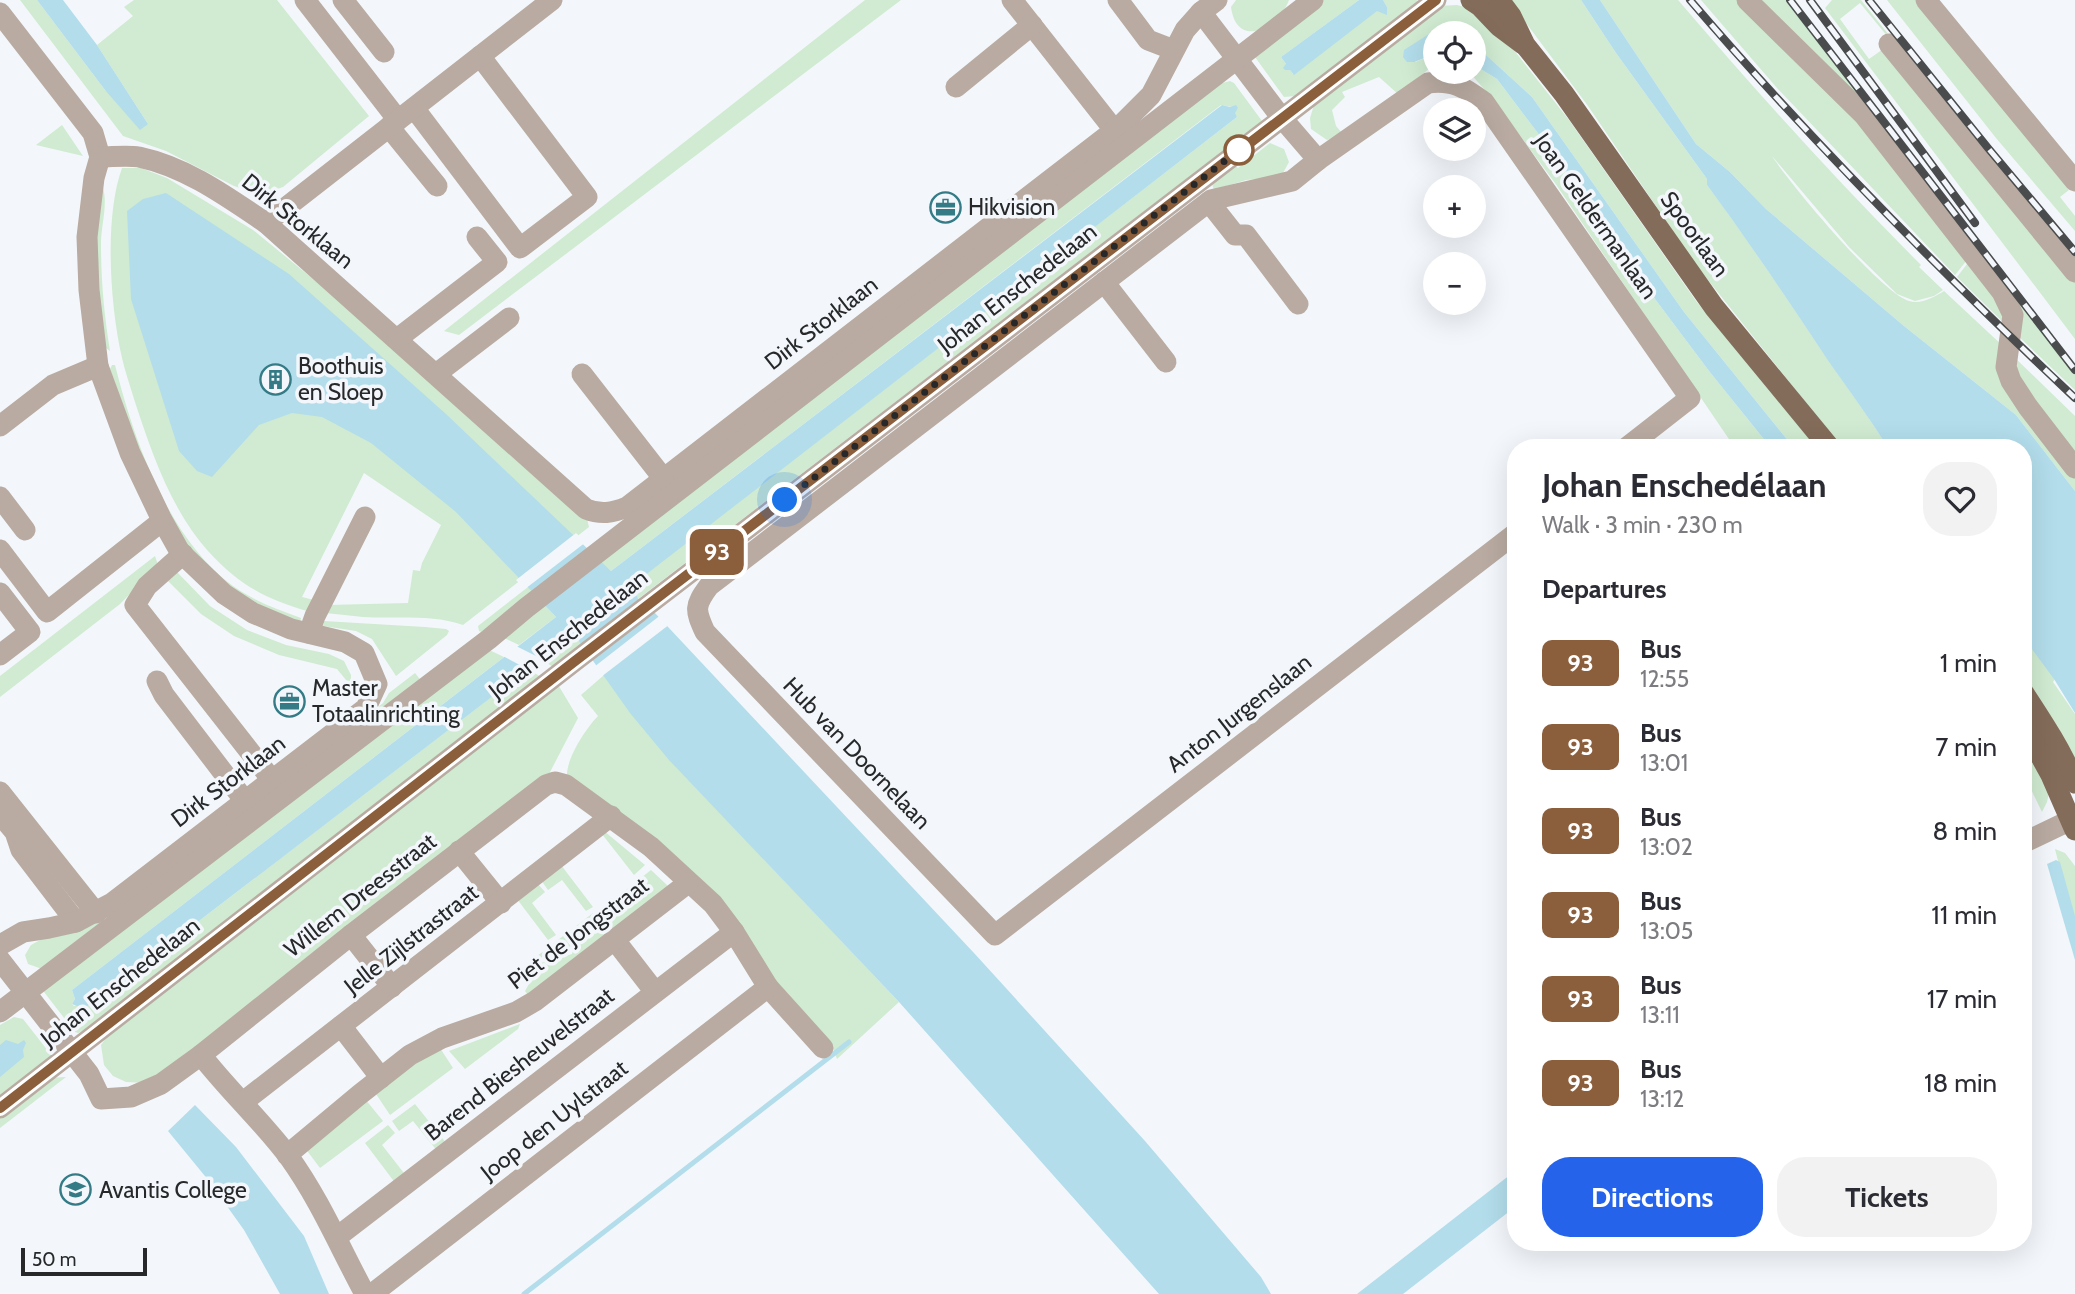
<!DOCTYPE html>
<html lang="en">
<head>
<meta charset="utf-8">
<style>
  body { margin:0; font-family:Cabin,sans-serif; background:#f2f2f3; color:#2b2b33; height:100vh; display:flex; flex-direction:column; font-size:26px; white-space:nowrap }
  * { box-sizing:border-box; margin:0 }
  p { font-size:23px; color:#7c7c81 }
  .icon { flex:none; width:38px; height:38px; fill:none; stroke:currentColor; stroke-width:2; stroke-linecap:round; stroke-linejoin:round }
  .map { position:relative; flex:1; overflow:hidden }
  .drawer { position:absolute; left:1507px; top:439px; width:525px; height:812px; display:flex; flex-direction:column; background:#fff; border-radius:28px; box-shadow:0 7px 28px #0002 }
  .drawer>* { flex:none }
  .badge { padding:0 14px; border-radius:10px; font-size:24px; line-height:46px }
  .fabs { position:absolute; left:1423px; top:21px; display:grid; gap:14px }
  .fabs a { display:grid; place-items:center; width:63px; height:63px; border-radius:50%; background:#fff; box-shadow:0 7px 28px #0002; font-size:35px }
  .scale { position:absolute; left:21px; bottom:18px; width:126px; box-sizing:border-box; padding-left:7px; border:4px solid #27282a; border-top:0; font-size:19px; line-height:24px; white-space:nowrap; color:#27282a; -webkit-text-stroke:5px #f3f7fb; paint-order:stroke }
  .you { position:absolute; width:35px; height:35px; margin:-18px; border:5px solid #fff; border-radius:50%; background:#1a73e8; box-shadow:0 0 0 10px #1a73e833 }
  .map>.badge { position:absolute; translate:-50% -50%; box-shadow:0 0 0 4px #fff }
  h2 { padding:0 35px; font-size:26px; line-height:63px }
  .round { display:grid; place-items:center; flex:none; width:74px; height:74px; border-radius:28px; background:#f2f2f3 }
  .overview { display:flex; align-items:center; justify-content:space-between; height:119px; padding:0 35px }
  h1 { font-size:33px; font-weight:800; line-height:52px }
  .cta { display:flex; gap:14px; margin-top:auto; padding:14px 35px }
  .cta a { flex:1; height:80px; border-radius:28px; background:#2563eb; color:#fff; font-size:28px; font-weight:800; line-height:80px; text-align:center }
  .cta a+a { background:#f2f2f3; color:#2b2b33 }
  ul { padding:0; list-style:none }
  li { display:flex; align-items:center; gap:21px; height:84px; padding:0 35px }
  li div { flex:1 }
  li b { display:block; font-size:26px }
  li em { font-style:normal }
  li .badge { min-width:77px; font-weight:700; text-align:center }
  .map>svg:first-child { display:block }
  .green { fill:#d0ebd1 }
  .water { fill:#b3ddeb }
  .pier { fill:#f3f7fb }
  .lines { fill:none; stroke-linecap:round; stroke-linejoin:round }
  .stream { stroke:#b3ddeb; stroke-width:5 }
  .minor { stroke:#b9aba1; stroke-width:21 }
  .major { stroke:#846c5a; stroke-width:21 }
  .rail-casing { stroke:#494b4d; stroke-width:8 }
  .rail { stroke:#f3f7fb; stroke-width:5; stroke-dasharray:16; stroke-linecap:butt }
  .line-casing { stroke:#fff; stroke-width:16 }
  .line { stroke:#8b5e3c; stroke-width:10 }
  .walk { stroke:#27282a; stroke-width:7; stroke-dasharray:0 12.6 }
  .stop-dot { fill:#fff; stroke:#8b5e3c; stroke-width:3.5 }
  .labels { text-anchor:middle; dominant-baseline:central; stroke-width:7; stroke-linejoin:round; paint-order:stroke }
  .poi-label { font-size:23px; fill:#27282a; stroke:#f3f7fb; text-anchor:start }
  .street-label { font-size:23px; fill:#27282a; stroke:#f3f7fb }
</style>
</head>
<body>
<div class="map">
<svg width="2075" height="1294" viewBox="0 0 2075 1294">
  <rect width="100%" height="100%" fill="#f3f7fb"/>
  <!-- green -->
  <g class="green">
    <polygon points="20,0 37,0 105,90 148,124 97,45 133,16 124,7 134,0 277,0 369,116 283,187 260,195 234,186 166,151 123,136"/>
    <polygon points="865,0 901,0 459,335 444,331"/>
    <path d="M1236,0H1289C1279,27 1237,51 1231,7Z"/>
    <polygon points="1324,0 1359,0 1281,57 1293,74 1377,10 1387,7 1383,0 1416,0 1422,2 1295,96 1284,97 1255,57 1256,51"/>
    <path d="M1509,0H1581L1616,53L1707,179V185C1748,240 1786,297 1824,354C1846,386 1868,415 1888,448H1842L1696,265L1588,106Z"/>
    <path d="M1600,0H1678C1756,91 1836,180 1921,265L1919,267L1943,290L1934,296L1915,301L1897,294L1849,247L1772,156C1790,184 1881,293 1909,301C1921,305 1934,297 1944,291L2004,347L2075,473V491L2016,415L1904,326L1766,209L1730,172L1696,144Z"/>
    <polygon points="1701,0 1742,0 1850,106 1998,289 2009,328 1957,277 1967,264 1967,260 1955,275 1777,88"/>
    <polygon points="1753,0 1785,0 2008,285 2075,375 2075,390 2015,333 2014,299"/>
    <polygon points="1832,0 1861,0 1972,139 1860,3 1840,19 1869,59 1886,47 2075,276 2075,339 1825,8"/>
    <polygon points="1887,0 1921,0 2050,157 2069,190 2060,197 2075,216 2075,231 1996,138"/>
    <polygon points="1457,5 1468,8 1513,49 1569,120 1696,301 1817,448 1794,448 1684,312 1532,97 1474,44 1474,33 1441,31 1429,34 1415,62 1435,54 1435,67 1430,68 1398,94 1379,77 1342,92 1345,97 1332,110 1336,126 1343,134 1327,140 1311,129 1310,118 1314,105 1438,6"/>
    <polygon points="1474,65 1497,79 1565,169 1637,275 1709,371 1771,448 1735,448 1555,183 1492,98 1469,72 1474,72"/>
    <polygon points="1230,81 1234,83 1262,121 638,599 635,582 1237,117 1234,113 1238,108 1221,105 611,571 599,561 1211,86"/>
    <polygon points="62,125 83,156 36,145"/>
    <polygon points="1270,143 1284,149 1289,162 1283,173 1269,178 1246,180 1214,190 1210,178 1235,166 1238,168"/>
    <path d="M122,168H141L167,178L253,230L410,358L587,519L589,527L463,625C432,614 396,619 363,617C351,616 338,614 325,613L327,605L408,603L413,570L420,571L422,563L441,525L364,473L302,597L314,600L307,611C264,598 239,585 208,551C171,510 151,451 134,399C130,385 125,372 122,358C110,306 104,217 122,168Z"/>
    <path d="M103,188C108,204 101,226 101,243C101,281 104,313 110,351L106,348C99,303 87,232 103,188Z"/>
    <polygon points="2011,354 2075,416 2075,461 2027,399"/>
    <path d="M112,365H115C134,440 168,539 233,586C254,601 277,609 301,618L300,622L265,611L229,589L187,548L154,491L110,369Z"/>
    <polygon points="155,556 158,565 120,604 0,697 0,676"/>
    <polygon points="176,571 210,606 247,630 286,645 329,654 344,661 351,675 351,686 337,669 279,655 234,636 201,614 166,579"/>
    <polygon points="528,587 533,593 487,634 479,631 478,626"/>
    <polygon points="544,604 556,617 519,645 500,636"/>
    <polygon points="324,621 425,627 446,629 449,631 447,635 396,676 372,639 356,631 323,626"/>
    <polygon points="574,633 584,646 556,669 541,659"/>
    <polygon points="2023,637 2055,679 2053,682 2075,714 2075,776 2023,686"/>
    <polygon points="485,648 504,657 72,990 75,999 72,1004 74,1006 78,1005 84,1009 528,669 546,680 93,1026 78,1033 75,1032 44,992 44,988"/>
    <polygon points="415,673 423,683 42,969 28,964 25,955 31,945 42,939 68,934 95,924 119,909 383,703 389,693"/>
    <path d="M604,675L670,760L899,1002L837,1059L831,1044L772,976L567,776C566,759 586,728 598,716L581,695Z"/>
    <polygon points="557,683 578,718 548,776 160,1075 146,1083 126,1082 113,1076 104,1065 101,1045 109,1034"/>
    <polygon points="2023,733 2050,788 2047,802 2042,812 2023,773"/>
    <polygon points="604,831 645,865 634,875 602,834"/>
    <polygon points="2055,849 2065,853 2075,866 2075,929"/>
    <polygon points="561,865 593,907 586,911 562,880 548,890 541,880"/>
    <polygon points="651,870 668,886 615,932 599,911"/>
    <polygon points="537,883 545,892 532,903 556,935 548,940 517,899"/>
    <polygon points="593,913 611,934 528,995 525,991 541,963 572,954 573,950 570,945 569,951 532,960"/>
    <polygon points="14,1017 23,1019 52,1056 0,1101 0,1025"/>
    <polygon points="520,1024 518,1029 465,1069 449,1051"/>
    <polygon points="440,1048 453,1068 390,1115 376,1094 419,1060"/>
    <polygon points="66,1077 0,1128 0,1113 46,1078"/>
    <polygon points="365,1099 383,1121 320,1168 305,1148"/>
    <polygon points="415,1104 447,1144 438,1152 413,1121 399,1131 392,1121"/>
    <polygon points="388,1125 395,1133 382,1145 407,1177 396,1184 365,1143"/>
  </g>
  <!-- water -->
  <g class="water">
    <polygon points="37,0 63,0 97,45 148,124 140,130 105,90"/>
    <polygon points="1359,0 1383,0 1387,7 1387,15 1377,11 1294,75 1290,70 1285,70 1283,68 1286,64 1281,57"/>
    <path d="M1581,0H1600L1696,144L1730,172L1766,209L1904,326L2016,415L2075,491V713L2054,679L2023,637V448H1888C1869,417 1848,389 1827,359C1788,300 1749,242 1707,185V179L1616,53Z"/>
    <polygon points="1441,31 1457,33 1435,33 1435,54 1414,62 1407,62 1403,57 1404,50 1429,34"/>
    <polygon points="1474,44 1532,97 1684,312 1794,448 1771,448 1709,371 1637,275 1565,169 1497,79 1474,65"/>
    <polygon points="1222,105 1230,107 1236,105 1238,108 1235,113 1237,117 635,583 638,599 654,612 974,953 1145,1141 1261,1277 1271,1294 1159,1294 899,1002 669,760 630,713 574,634 84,1009 72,1004 75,999 72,990 556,617 456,512 371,443 322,417 292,413 259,425 212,477 197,471 179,451 131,299 127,211 143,199 166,193 289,274 446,414 611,571"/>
    <polygon points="2056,860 2060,862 2075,916 2075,960 2047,864"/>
    <polygon points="6,1040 18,1044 24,1040 26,1043 23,1050 24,1057 0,1077 0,1045"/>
    <polygon points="195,1105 236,1147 304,1236 329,1294 280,1294 244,1230 209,1181 168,1131"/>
    <polygon points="1515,1171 1515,1207 1403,1294 1357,1294"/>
  </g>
  <!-- pier -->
  <g class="pier">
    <polygon points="576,533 586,542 525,589 516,580"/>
    <polygon points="662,614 670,624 601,677 594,667"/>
    <polygon points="514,645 536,656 544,661 531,671 501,655"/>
  </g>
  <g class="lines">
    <!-- stream -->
    <polyline class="stream" points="524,1294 849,1042"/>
    <!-- minor -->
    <g class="minor">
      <polyline points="305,0 398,120"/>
      <polyline points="343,0 384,52"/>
      <polyline points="1012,0 1115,131"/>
      <polyline points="1118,0 1148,40 1174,50"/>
      <polyline points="1217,0 1201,12 1281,117 1318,160"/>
      <polyline points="1747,0 1864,115 2002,292 2013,315 2006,367 2011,381 2028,407 2075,468"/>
      <polyline points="1926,0 2075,181"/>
      <polyline points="0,13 93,133 100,157"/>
      <polyline points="1889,44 2075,272"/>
      <polyline points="956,87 1032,25"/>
      <polyline points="414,108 520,248 587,197 480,56"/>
      <polyline points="389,127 437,186"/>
      <path d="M100,157C112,157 127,155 139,157C186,167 226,196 266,223L586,509C601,515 612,513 627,507L1120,126L1151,95L1185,30L1201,12"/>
      <polyline points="1209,202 1235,235 1246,235 1298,304"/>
      <polyline points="266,223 552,0"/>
      <polyline points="1104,282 1166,362"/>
      <polyline points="397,339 497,262 477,237"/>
      <polyline points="436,374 509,318"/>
      <polyline points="582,374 663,478"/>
      <polyline points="0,426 53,385 98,366"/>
      <polyline points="0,497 25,530"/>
      <path d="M1516,533L995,935L705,632C695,610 694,606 709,586L1211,200L1292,181L1318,160L1428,83C1453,80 1464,87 1484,102L1690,398L1626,448"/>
      <polyline points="0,550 47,612 162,521"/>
      <polyline points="183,554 147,586 135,605 272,780"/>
      <polyline points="0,593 30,632 0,655"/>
      <polyline points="309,633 315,616 365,517"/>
      <polyline points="157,681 164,695 245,801"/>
      <polyline points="0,792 96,913"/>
      <polyline points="0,814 15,832 21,850 76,922"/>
      <polyline points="2023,843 2075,818"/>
      <polyline points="459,851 501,903"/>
      <polyline points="351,935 392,987"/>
      <polyline points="614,939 655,992"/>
      <polyline points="0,945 23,932 49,928 76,922 112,903 366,708 377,684 364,653 345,642 291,629 253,613 224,594 180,552 161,518 130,453 98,366 89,290 87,237 94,178 100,157"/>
      <path d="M0,960L89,1074L101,1099L131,1097L161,1084L201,1055C228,1090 262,1121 289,1157C320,1200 340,1248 365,1294"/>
      <polyline points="0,1012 489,639 526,608 1313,0"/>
      <polyline points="341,1026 381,1078"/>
      <polyline points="201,1055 351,935 546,785 555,782 566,785 651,847 713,904 734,932 768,987 823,1048"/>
      <polyline points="243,1102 611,816"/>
      <polyline points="0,1108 575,661 1436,0"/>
      <polyline points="287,1155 359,1095 410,1055 442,1038 516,1012 535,1001 688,883"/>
      <polyline points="337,1237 734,932"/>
      <polyline points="372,1294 768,987"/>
    </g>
    <!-- major -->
    <g class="major">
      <polyline points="1471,0 1480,6 1499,26 1523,44"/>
      <polyline points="1499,0 1511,16 1525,45 1564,94 1714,307 1830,448"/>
      <path d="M2023,692C2042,721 2062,751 2075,783"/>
      <polyline points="2023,724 2051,775 2075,830"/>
    </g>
    <defs>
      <g id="rail">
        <path d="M1690,0C1810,140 1940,271 2075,398"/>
        <polyline points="1790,0 2075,370"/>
        <polyline points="1810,0 1975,223"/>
        <polyline points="1869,0 1988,148 2075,252"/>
      </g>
    </defs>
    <!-- rail casing -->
    <use href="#rail" class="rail-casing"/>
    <!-- rail -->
    <use href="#rail" class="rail"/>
  </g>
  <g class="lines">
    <defs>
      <polyline id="line" points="0,1108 575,661 1436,0"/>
    </defs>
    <!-- line casing -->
    <use href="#line" class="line-casing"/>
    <!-- line -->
    <use href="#line" class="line"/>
    <!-- walk -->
    <polyline class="walk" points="785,500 1239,150"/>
  </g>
  <!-- icons -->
  <defs>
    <symbol id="office-ring" viewBox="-11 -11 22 22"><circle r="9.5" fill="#f3f7fb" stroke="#347b86" stroke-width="1.5"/><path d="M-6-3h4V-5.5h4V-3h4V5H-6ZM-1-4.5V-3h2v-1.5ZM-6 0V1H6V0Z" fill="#347b86"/></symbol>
    <symbol id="building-ring" viewBox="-11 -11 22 22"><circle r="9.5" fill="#f3f7fb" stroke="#347b86" stroke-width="1.5"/><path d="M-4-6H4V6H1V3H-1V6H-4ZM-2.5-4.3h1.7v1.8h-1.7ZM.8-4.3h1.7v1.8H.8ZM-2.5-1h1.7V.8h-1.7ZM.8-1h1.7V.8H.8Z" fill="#347b86"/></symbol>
    <symbol id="school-ring" viewBox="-11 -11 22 22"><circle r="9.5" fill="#f3f7fb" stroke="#347b86" stroke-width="1.5"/><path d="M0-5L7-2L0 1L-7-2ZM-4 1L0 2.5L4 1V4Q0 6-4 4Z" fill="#347b86"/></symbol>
  </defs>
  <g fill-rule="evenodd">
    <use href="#office-ring" x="928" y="190" width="35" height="35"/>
    <use href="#building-ring" x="258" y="362" width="35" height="35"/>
    <use href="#office-ring" x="272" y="684" width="35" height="35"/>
    <use href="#school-ring" x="58" y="1172" width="35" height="35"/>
  </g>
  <!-- markers -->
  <circle class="stop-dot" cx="1239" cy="150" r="14"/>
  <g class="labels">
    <!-- poi labels -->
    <g class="poi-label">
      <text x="968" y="207">Hikvision</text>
      <text x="298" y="366">Boothuis<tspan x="298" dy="26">en Sloep</tspan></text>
      <text x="312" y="688">Master<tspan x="312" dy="26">Totaalinrichting</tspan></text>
      <text x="99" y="1190">Avantis College</text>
    </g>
    <!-- street labels -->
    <g class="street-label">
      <text transform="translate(1596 216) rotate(55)">Joan Geldermanlaan</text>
      <text transform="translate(298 221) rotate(39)">Dirk Storklaan</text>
      <text transform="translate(1695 234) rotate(54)">Spoorlaan</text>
      <text transform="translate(1017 288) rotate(-38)">Johan Enschedelaan</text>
      <text transform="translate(821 323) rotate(-38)">Dirk Storklaan</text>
      <text transform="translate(568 634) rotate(-38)">Johan Enschedelaan</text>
      <text transform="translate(1239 713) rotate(-38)">Anton Jurgenslaan</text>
      <text transform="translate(857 753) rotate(46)">Hub van Doornelaan</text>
      <text transform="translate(228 781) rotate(-37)">Dirk Storklaan</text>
      <text transform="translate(360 895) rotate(-38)">Willem Dreesstraat</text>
      <text transform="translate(578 933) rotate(-37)">Piet de Jongstraat</text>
      <text transform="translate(411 939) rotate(-38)">Jelle Zijlstrastraat</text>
      <text transform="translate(120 982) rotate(-38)">Johan Enschedelaan</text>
      <text transform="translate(519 1064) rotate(-38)">Barend Biesheuvelstraat</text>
      <text transform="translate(554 1120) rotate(-38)">Joop den Uylstraat</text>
    </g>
  </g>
</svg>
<div class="fabs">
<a><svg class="icon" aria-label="locate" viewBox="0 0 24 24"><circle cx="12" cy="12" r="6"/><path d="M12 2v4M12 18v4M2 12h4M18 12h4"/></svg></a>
<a><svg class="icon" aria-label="layers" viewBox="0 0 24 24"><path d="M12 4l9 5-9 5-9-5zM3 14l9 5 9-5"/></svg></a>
<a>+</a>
<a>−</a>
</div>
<div class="scale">50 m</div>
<div class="you" style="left:785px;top:500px"></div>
<b class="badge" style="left:717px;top:552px;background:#8b5e3c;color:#fff">93</b>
<section class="drawer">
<div class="overview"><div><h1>Johan Enschedélaan</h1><p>Walk · 3 min · 230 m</p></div><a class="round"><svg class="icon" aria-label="heart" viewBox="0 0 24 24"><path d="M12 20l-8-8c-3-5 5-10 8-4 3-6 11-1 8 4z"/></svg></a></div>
<h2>Departures</h2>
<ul>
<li><span class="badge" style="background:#8b5e3c;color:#fff">93</span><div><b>Bus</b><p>12:55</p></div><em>1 min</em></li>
<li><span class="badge" style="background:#8b5e3c;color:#fff">93</span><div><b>Bus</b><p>13:01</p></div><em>7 min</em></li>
<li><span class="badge" style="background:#8b5e3c;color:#fff">93</span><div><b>Bus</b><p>13:02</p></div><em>8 min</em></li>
<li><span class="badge" style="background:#8b5e3c;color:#fff">93</span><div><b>Bus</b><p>13:05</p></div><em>11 min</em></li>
<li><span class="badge" style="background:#8b5e3c;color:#fff">93</span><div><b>Bus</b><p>13:11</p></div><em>17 min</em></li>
<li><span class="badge" style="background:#8b5e3c;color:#fff">93</span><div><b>Bus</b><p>13:12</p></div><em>18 min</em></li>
</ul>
<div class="cta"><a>Directions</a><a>Tickets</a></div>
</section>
</div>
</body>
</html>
